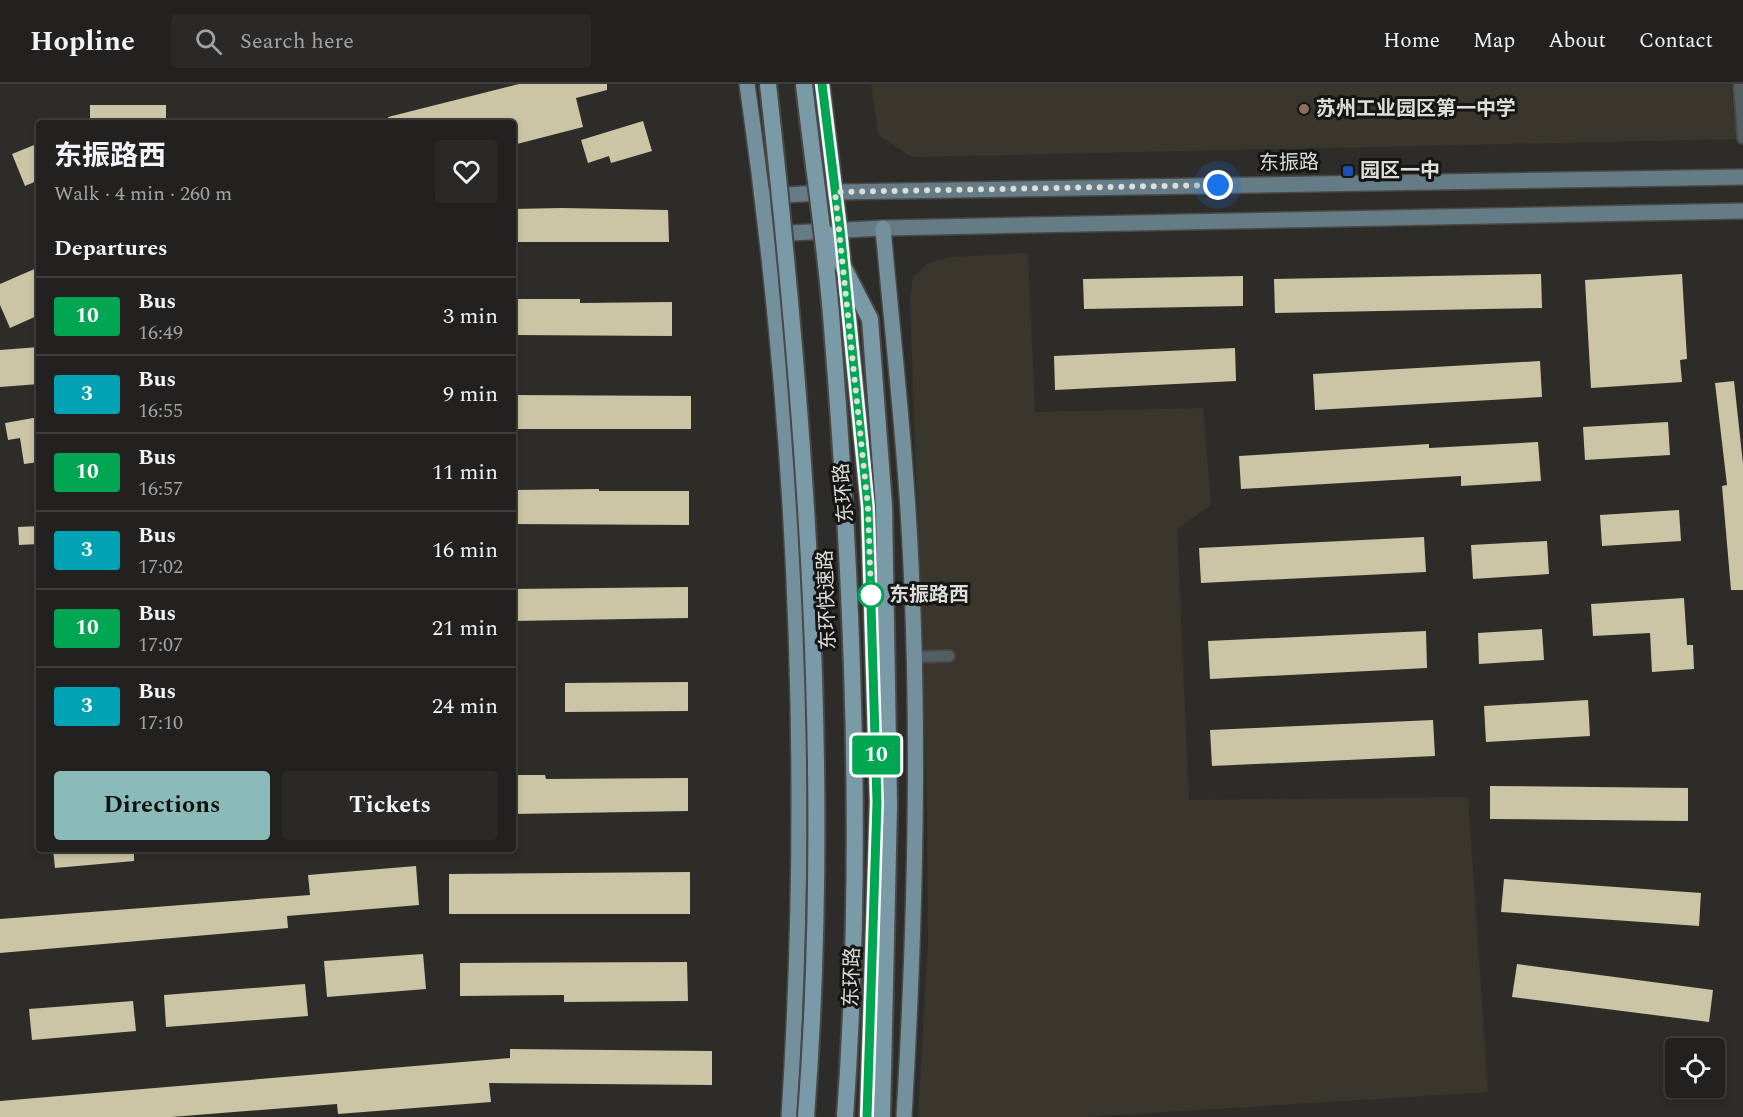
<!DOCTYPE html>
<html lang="en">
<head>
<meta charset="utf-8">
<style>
  body { margin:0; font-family:Spectral,"Noto Sans SC",serif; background:#2a2928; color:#f1f3f6; height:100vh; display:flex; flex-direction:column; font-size:22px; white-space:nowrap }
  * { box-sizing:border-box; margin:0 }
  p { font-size:20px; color:#a2a3a4 }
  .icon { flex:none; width:33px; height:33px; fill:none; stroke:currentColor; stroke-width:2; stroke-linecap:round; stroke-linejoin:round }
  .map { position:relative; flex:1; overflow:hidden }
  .sheet { position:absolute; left:36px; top:36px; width:480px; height:732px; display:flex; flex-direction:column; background:#22211f; border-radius:6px; box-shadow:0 3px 9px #0003,0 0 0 2px #3f3e3d }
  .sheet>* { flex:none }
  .badge { padding:0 12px; border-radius:4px; font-size:21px; line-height:39px }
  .tools { position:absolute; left:1665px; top:954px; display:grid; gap:12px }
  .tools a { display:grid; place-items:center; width:60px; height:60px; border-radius:6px; background:#22211f; box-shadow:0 3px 9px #0003,0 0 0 2px #3f3e3d; font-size:30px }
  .you { position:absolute; width:30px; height:30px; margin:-15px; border:4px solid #fff; border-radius:50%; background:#1a73e8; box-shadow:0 0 0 9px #1a73e833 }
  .map>.badge { position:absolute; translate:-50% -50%; box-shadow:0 0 0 3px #fff }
  h2 { padding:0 18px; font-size:22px; line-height:54px }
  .round { display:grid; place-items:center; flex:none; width:63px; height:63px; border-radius:6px; background:#2a2928 }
  .headline { display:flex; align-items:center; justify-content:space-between; height:102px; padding:0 18px }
  h1 { font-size:28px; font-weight:700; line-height:45px }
  .action { display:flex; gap:12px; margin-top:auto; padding:12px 18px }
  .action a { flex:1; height:69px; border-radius:6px; background:#8bbbb9; color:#111; font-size:24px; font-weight:700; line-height:69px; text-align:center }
  .action a+a { background:#2a2928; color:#f1f3f6 }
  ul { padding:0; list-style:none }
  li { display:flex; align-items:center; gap:18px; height:78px; padding:0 18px; border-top:2px solid #3f3e3d }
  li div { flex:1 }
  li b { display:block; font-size:22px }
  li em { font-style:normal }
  li .badge { min-width:66px; font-weight:700; text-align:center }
  header { display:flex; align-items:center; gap:36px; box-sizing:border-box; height:84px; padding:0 30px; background:#22211f; border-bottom:2px solid #3f3e3d }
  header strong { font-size:28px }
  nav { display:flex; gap:33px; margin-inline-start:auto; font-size:21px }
  .search { width:420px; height:54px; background:#2a2928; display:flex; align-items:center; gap:15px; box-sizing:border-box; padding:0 21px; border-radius:6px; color:#a2a3a4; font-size:22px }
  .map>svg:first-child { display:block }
  .built { fill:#38362d }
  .building { fill:#cbc5a5 }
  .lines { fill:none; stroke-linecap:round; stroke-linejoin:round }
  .service-casing { stroke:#494845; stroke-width:14 }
  .secondary-casing { stroke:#494845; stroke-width:18 }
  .primary-casing { stroke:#494845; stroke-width:18 }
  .service { stroke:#515f65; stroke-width:10 }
  .secondary { stroke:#657b85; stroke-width:15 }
  .primary { stroke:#74909d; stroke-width:15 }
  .trunk-bridge-casing { stroke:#494845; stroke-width:20; stroke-linecap:butt }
  .trunk-bridge { stroke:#7b9aa8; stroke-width:16 }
  .line-casing { stroke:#fff; stroke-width:14 }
  .line { stroke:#00a651; stroke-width:9 }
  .walk { stroke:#ddddda; stroke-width:6; stroke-dasharray:0 10.8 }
  .education-dot { fill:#8d6e63; stroke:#151513; stroke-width:2 }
  .transit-dot { fill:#1a4fb4; stroke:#151513; stroke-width:2 }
  .stop-dot { fill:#fff; stroke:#00a651; stroke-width:3 }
  .labels { text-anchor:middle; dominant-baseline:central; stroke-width:6; stroke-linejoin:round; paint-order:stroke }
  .poi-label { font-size:20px; font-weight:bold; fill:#ddddda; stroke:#151513; text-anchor:start }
  .street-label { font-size:20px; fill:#ddddda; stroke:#151513 }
  .stop-label { font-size:20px; font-weight:bold; fill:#ddddda; stroke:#151513; text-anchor:start }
</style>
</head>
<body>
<header>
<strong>Hopline</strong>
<div class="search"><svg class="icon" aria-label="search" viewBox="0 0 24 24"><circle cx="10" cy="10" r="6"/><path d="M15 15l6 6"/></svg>Search here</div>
<nav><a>Home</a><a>Map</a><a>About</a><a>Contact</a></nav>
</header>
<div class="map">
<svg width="1743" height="1033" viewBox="0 0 1743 1033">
  <rect width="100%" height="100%" fill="#2d2c29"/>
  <!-- built -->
  <g class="built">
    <polygon points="871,0 1731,0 1736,55 911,73 878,51"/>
    <polygon points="1028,169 1035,328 1203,324 1211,421 1177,445 1189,716 1468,713 1488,1008 1086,1033 918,1033 928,858 927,726 910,214 913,193 927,180 950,173"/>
  </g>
  <!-- building -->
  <g class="building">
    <polygon points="519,0 607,0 607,6 576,14 583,43 513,61 513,39 389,39 388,33"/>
    <rect x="90" y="21" width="76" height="18"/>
    <polygon points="643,37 652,67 611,79 609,72 588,79 581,56"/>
    <polygon points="39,59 39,96 25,102 12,70"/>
    <polygon points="562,124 668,126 669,158 513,158 513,125"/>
    <polygon points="39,183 39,231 10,244 0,221 0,200"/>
    <polygon points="1541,190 1542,224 1275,229 1274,195"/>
    <polygon points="1682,190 1687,275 1680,276 1682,298 1591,304 1585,196"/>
    <polygon points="1243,192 1243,222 1084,225 1083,195"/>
    <polygon points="513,215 580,215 580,219 672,218 672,252 513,251"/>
    <polygon points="39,263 39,300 0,303 0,266"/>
    <polygon points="1235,264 1236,297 1055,306 1054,272"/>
    <polygon points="1540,277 1542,313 1315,326 1313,290"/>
    <polygon points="1734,297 1743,380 1743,506 1731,506 1722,402 1727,401 1715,299"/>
    <polygon points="513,311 691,312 691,345 513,345"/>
    <polygon points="39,333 39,378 24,380 20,354 8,356 5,339"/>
    <polygon points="1668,338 1670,371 1585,376 1583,343"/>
    <polygon points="1538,358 1541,397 1461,402 1461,392 1241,405 1239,372 1429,360 1429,364"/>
    <polygon points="599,405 599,407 689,407 689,441 513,440 513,406"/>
    <polygon points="1679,426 1681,457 1602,462 1600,431"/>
    <polygon points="39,442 39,460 19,461 18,443"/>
    <polygon points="1424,453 1426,488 1201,499 1199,464"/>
    <polygon points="1547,457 1549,490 1473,495 1471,461"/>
    <polygon points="688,503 688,534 513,537 513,505"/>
    <polygon points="1684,514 1687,561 1693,561 1694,585 1652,588 1650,549 1593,552 1591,520"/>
    <polygon points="1542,545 1544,576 1479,580 1478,549"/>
    <polygon points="1426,547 1427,584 1210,595 1208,557"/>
    <polygon points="688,598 688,627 565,628 565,599"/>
    <polygon points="1588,616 1590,652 1486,658 1484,622"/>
    <polygon points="1433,636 1435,672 1212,682 1210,646"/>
    <polygon points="513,691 545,691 546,695 688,694 688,727 513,730"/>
    <polygon points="1490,702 1688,704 1688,737 1490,735"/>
    <polygon points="53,765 134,765 134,777 55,784"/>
    <polygon points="416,782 419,821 287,832 288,844 0,869 0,835 310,811 308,791"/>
    <polygon points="690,788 690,830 449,830 449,790"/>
    <polygon points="1504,795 1701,809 1699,842 1501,828"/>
    <polygon points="423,870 426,905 327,913 324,877"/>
    <polygon points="687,878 688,917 564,918 564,911 460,912 460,879"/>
    <polygon points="1517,880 1713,906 1709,938 1512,913"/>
    <polygon points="305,900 308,932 166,943 164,911"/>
    <polygon points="133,917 136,947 32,956 29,925"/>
    <polygon points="510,965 712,967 712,1001 489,999 491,1018 338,1030 337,1020 171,1033 0,1033 0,1017 510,974"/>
  </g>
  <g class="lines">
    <defs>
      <g id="service">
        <polyline points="1739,0 1743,54"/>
        <polyline points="913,573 949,572"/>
      </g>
      <g id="secondary">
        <polyline points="769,112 835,108 1743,93"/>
        <polyline points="773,150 883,144 1743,127"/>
      </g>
      <g id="primary">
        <path d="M747,0C796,340 811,690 789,1033"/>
        <polyline points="822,0 840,145 868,423 877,718 867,1033"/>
        <path d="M883,144C891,233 901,322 907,411C921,618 916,827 904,1033"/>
      </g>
    </defs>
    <!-- service casing -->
    <use href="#service" class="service-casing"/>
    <!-- secondary casing -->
    <use href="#secondary" class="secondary-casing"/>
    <!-- primary casing -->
    <use href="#primary" class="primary-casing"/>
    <!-- service -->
    <use href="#service" class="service"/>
    <!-- secondary -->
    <use href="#secondary" class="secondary"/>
    <!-- primary -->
    <use href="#primary" class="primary"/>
    <defs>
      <g id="trunk-bridge">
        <path d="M768,0C806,343 832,688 806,1033"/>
        <path d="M804,0C813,81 826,162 832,243C853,504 864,771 845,1033"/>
        <polyline points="826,149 870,235 884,422 889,721 882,1033"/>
      </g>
    </defs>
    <!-- trunk-bridge casing -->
    <use href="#trunk-bridge" class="trunk-bridge-casing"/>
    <!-- trunk-bridge -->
    <use href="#trunk-bridge" class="trunk-bridge"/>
  </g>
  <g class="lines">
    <defs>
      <polyline id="line" points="822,0 840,145 868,423 877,718 867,1033"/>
    </defs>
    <!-- line casing -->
    <use href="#line" class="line-casing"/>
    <!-- line -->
    <use href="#line" class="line"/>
    <!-- walk -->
    <polyline class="walk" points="871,511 868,423 835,108 1218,101"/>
  </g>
  <!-- markers -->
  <circle class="education-dot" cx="1304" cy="25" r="6"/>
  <rect class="transit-dot" x="1342" y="81" width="12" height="12" rx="3"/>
  <circle class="stop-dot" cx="871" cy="511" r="12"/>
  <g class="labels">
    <!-- poi labels -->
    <g class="poi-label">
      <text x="1316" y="25">苏州工业园区第一中学</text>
      <text x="1360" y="87">园区一中</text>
    </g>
    <!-- street labels -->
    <g class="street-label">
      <text transform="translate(1289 79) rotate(-1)">东振路</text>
      <text transform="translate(844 409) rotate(-95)">东环路</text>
      <text transform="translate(827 516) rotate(-92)">东环快速路</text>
      <text transform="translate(852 893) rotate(-88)">东环路</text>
    </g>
    <!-- stop labels -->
    <g class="stop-label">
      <text x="889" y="511">东振路西</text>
    </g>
  </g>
</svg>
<div class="tools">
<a><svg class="icon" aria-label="locate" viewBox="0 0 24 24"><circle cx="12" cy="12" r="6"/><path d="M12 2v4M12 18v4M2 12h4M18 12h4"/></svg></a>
</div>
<div class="you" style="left:1218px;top:101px"></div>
<b class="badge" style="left:876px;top:671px;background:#00a651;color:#fff">10</b>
<section class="sheet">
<div class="headline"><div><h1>东振路西</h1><p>Walk · 4 min · 260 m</p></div><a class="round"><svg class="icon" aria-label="heart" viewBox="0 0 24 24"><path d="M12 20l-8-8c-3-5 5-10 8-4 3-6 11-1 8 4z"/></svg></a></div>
<h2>Departures</h2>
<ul>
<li><span class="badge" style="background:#00a651;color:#fff">10</span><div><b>Bus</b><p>16:49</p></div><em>3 min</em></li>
<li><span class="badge" style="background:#00a3b4;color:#fff">3</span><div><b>Bus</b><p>16:55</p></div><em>9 min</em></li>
<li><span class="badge" style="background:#00a651;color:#fff">10</span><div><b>Bus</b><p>16:57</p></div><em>11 min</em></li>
<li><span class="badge" style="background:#00a3b4;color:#fff">3</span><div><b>Bus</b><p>17:02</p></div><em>16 min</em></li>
<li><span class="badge" style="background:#00a651;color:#fff">10</span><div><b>Bus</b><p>17:07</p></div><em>21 min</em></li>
<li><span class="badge" style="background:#00a3b4;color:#fff">3</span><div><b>Bus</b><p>17:10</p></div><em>24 min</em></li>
</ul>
<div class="action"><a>Directions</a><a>Tickets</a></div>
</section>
</div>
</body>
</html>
